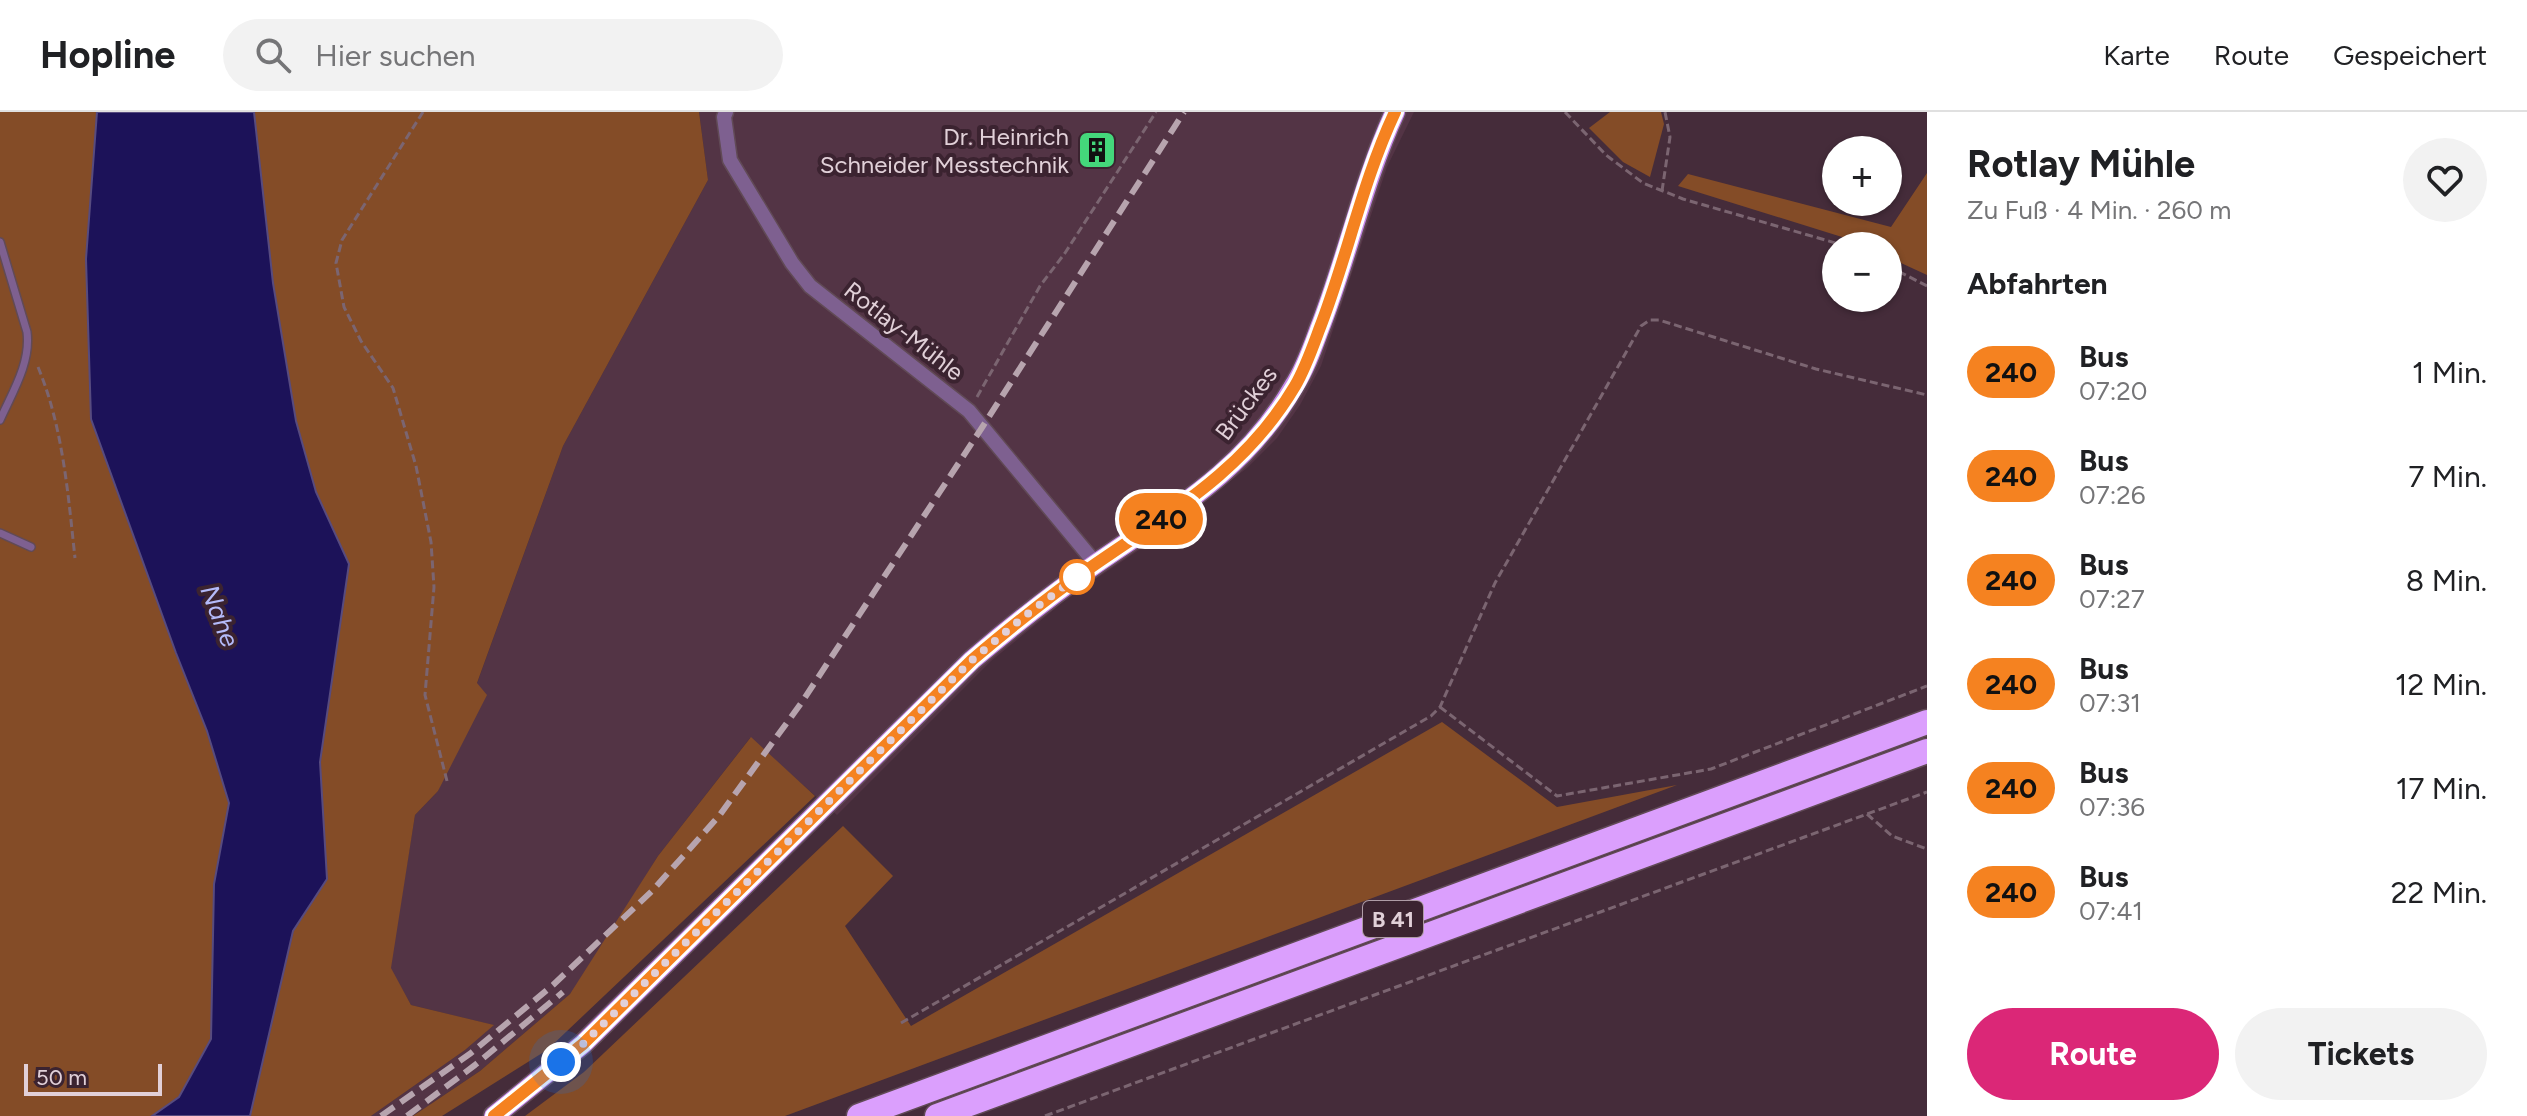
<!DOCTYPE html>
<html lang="de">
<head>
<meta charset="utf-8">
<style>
  body { margin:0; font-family:Figtree,sans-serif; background:#f2f2f2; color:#202124; height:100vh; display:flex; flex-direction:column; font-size:30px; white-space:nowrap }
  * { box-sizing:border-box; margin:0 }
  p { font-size:26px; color:#757577 }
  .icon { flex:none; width:44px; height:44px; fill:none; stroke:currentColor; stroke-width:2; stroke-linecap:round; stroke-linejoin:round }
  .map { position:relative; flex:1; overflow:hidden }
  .drawer { display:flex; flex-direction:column; background:#fff; width:600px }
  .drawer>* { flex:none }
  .badge { padding:0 16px; border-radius:26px; font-size:28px; line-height:52px }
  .tools { position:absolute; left:1822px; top:24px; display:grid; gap:16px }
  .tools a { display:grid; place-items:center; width:80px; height:80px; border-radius:50%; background:#fff; box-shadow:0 2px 6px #0004; font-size:40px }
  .scale { position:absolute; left:24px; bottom:20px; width:138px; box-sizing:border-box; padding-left:8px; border:4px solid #e1d0d8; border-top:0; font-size:22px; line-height:28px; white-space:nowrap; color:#e1d0d8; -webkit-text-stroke:6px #3b2330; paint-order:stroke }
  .you { position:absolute; width:40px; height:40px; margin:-20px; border:6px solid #fff; border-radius:50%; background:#1a73e8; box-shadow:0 0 0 12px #1a73e833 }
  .map>.badge { position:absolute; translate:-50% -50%; box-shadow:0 0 0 4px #fff }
  h2 { padding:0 40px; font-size:30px; line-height:72px }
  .round { display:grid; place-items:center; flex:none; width:84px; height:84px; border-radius:42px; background:#f2f2f2 }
  .headline { display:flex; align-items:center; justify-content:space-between; height:136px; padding:0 40px }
  h1 { font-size:38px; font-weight:700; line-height:60px }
  .cta { display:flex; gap:16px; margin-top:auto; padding:16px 40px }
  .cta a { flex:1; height:92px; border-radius:48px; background:#db2777; color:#fff; font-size:32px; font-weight:700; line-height:92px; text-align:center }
  .cta a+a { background:#f2f2f2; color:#202124 }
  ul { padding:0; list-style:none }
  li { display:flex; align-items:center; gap:24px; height:104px; padding:0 40px }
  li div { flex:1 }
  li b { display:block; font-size:30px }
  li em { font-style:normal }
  li .badge { min-width:88px; font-weight:700; text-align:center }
  header { display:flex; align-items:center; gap:48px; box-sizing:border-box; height:112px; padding:0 40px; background:#fff; border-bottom:2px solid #e0e0e0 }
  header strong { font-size:38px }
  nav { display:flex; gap:44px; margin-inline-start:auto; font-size:28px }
  .search { width:560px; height:72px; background:#f2f2f2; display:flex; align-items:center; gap:20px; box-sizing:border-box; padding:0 28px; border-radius:44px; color:#757577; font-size:30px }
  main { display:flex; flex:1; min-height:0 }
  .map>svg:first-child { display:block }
  .built { fill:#533445; fill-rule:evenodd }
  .green { fill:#844c27 }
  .water { fill:#1c1259; stroke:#574b7f; stroke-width:2 }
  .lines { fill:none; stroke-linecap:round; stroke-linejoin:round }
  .lane-casing { stroke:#614a56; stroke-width:10 }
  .street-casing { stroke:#614a56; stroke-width:17 }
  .primary-casing { stroke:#614a56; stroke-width:23 }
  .highway-casing { stroke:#614a56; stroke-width:27 }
  .path { stroke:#7b6571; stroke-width:3; stroke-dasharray:8 4; stroke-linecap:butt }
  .lane { stroke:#7e6090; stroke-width:7 }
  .street { stroke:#7e6090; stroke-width:14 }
  .primary { stroke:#c687e9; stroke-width:20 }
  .highway { stroke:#db9ffd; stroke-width:24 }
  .rail { stroke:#b7a4ae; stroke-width:6; stroke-dasharray:16 8; stroke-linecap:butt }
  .line-casing { stroke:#fff; stroke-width:18 }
  .line { stroke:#f58220; stroke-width:12 }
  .walk { stroke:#e1d0d8; stroke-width:8; stroke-dasharray:0 14.4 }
  .stop-dot { fill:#fff; stroke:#f58220; stroke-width:4 }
  .labels { text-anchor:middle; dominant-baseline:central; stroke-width:8; stroke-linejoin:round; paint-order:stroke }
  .shield { fill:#3b2330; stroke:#af9ca6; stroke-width:2 }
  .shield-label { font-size:22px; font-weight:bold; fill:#e1d0d8 }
  .poi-label { font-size:24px; fill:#e1d0d8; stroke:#3b2330; text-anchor:end }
  .street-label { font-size:24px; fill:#e1d0d8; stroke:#3b2330 }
  .water-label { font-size:26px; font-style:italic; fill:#b4baf9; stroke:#3b2330 }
</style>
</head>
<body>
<header>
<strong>Hopline</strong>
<div class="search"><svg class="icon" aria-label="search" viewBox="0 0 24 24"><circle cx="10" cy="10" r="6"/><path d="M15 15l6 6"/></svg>Hier suchen</div>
<nav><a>Karte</a><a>Route</a><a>Gespeichert</a></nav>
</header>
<main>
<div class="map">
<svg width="1927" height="1004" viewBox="0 0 1927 1004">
  <rect width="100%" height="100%" fill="#452c3a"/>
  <!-- built -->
  <path class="built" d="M699,0H1414L1387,55L1321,254L1300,293L1277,326L1247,356L1160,424L1073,482L991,549L837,703L778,651L570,882L480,959L413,1004H371L465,938L493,913L411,893L390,856L415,703L438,679L563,334L708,68ZM750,626L759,634L638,776L658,744Z"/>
  <!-- green -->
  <g class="green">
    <polygon points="0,0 97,0 86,147 91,307 207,619 229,691 214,772 211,927 179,985 152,1004 0,1004"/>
    <polygon points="254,0 699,0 708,68 563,334 477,571 487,583 438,679 415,703 391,856 411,893 494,913 465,938 371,1004 250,1004 293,819 327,766 320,650 349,452 316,380 296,309 273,171"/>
    <polygon points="1610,0 1661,0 1664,12 1650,65 1623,50 1589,16"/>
    <polygon points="1927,61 1927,163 1888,145 1888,134 1862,134 1842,125 1678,74 1688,62 1891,115"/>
    <polygon points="1442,610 1557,695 1677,673 785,1004 525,1004 584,960 843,714 893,764 845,814 911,914"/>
    <polygon points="751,625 815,684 547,938 442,1004 413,1004 480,959 570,882 658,744"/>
  </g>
  <!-- water -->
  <polygon class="water" points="97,0 254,0 273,171 296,309 316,380 349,452 320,650 327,767 293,819 250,1004 152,1004 179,985 211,927 214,772 229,691 207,619 176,541 91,307 86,147"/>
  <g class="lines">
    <defs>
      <g id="lane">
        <path d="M0,130L27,220C31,251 12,281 0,308"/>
        <polyline points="0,421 31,435"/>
      </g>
      <polyline id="street" points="726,0 724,5 730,48 792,151 810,174 969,299 1096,452"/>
      <path id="primary" d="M494,1004L583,932L972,548C1012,514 1054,481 1097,451C1174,398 1246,358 1294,274C1305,257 1312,237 1319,218C1347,147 1363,70 1395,0"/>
      <g id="highway">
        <polyline points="859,1004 1927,610"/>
        <polyline points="937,1004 1927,639"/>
      </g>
    </defs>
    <!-- lane casing -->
    <use href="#lane" class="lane-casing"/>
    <!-- street casing -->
    <use href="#street" class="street-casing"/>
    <!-- primary casing -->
    <use href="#primary" class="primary-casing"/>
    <!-- highway casing -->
    <use href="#highway" class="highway-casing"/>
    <!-- path -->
    <g class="path">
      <polyline points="423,0 342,128 336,151 344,195 361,229 393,276 416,354 431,430 434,475 425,583 447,669"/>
      <polyline points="1565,0 1606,43 1643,71 1683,87 1846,134"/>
      <polyline points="1662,79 1670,25 1665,0"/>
      <polyline points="1888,154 1927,174"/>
      <path d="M38,255C63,315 68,382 75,446"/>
      <polyline points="977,285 1040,174 1065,141 1156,0"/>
      <polyline points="1440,595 1557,684 1711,657 1927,574"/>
      <polyline points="1867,702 1892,724 1927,737"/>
      <polyline points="901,911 1431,604 1440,595 1495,471 1641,214 1650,208 1659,208 1816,257 1927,283"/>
      <polyline points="1045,1004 1927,680"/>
    </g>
    <!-- lane -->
    <use href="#lane" class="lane"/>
    <!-- street -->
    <use href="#street" class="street"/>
    <!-- primary -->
    <use href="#primary" class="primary"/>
    <!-- highway -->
    <use href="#highway" class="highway"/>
    <!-- rail -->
    <g class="rail">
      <polyline points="381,1004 471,941 553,873 652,779 719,704 802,590 983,314 1184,0"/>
      <polyline points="407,1004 475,953 563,880"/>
    </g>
  </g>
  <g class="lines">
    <defs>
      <path id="line" d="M494,1004L583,932L972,548C1012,514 1053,481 1097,451C1174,398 1246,357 1295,274C1305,257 1312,237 1319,218C1347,147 1362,70 1395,0"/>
    </defs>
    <!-- line casing -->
    <use href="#line" class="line-casing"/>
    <!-- line -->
    <use href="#line" class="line"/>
    <!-- walk -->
    <polyline class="walk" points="561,950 583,932 972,548 1026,503 1077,465"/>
  </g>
  <!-- icons -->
  <defs>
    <symbol id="building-square" viewBox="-11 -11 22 22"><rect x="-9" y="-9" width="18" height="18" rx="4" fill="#44d77b" stroke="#3b2330"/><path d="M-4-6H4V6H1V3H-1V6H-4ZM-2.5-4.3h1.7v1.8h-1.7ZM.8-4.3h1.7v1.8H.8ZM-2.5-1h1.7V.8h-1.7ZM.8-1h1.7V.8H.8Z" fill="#111"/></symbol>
  </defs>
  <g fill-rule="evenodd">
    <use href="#building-square" x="1075" y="16" width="44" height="44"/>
  </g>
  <!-- markers -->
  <circle class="stop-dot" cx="1077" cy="465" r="16"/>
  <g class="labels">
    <!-- shield labels -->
    <rect class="shield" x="1363" y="789" width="60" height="36" rx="6"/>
    <g class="shield-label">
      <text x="1393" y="807">B 41</text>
    </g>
    <!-- poi labels -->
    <g class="poi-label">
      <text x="1069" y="24">Dr. Heinrich<tspan x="1069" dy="28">Schneider Messtechnik</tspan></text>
    </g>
    <!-- street labels -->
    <g class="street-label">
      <text transform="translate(904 219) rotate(38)">Rotlay-Mühle</text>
      <text transform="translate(1246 291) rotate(-53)">Brückes</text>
    </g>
    <!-- water labels -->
    <g class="water-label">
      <text transform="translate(220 504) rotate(69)">Nahe</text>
    </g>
  </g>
</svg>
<div class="tools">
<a>+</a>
<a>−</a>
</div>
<div class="scale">50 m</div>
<div class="you" style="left:561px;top:950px"></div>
<b class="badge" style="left:1161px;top:407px;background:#f58220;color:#111">240</b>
</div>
<section class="drawer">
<div class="headline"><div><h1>Rotlay Mühle</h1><p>Zu Fuß · 4 Min. · 260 m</p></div><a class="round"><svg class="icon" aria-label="heart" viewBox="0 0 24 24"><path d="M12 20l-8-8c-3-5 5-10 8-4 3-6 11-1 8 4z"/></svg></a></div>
<h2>Abfahrten</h2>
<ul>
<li><span class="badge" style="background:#f58220;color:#111">240</span><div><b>Bus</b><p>07:20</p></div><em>1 Min.</em></li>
<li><span class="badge" style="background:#f58220;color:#111">240</span><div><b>Bus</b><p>07:26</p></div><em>7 Min.</em></li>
<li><span class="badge" style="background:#f58220;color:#111">240</span><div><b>Bus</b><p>07:27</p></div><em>8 Min.</em></li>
<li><span class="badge" style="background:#f58220;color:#111">240</span><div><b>Bus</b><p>07:31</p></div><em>12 Min.</em></li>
<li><span class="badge" style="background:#f58220;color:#111">240</span><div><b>Bus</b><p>07:36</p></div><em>17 Min.</em></li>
<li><span class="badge" style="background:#f58220;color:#111">240</span><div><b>Bus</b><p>07:41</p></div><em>22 Min.</em></li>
</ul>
<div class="cta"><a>Route</a><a>Tickets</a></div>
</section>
</main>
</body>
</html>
